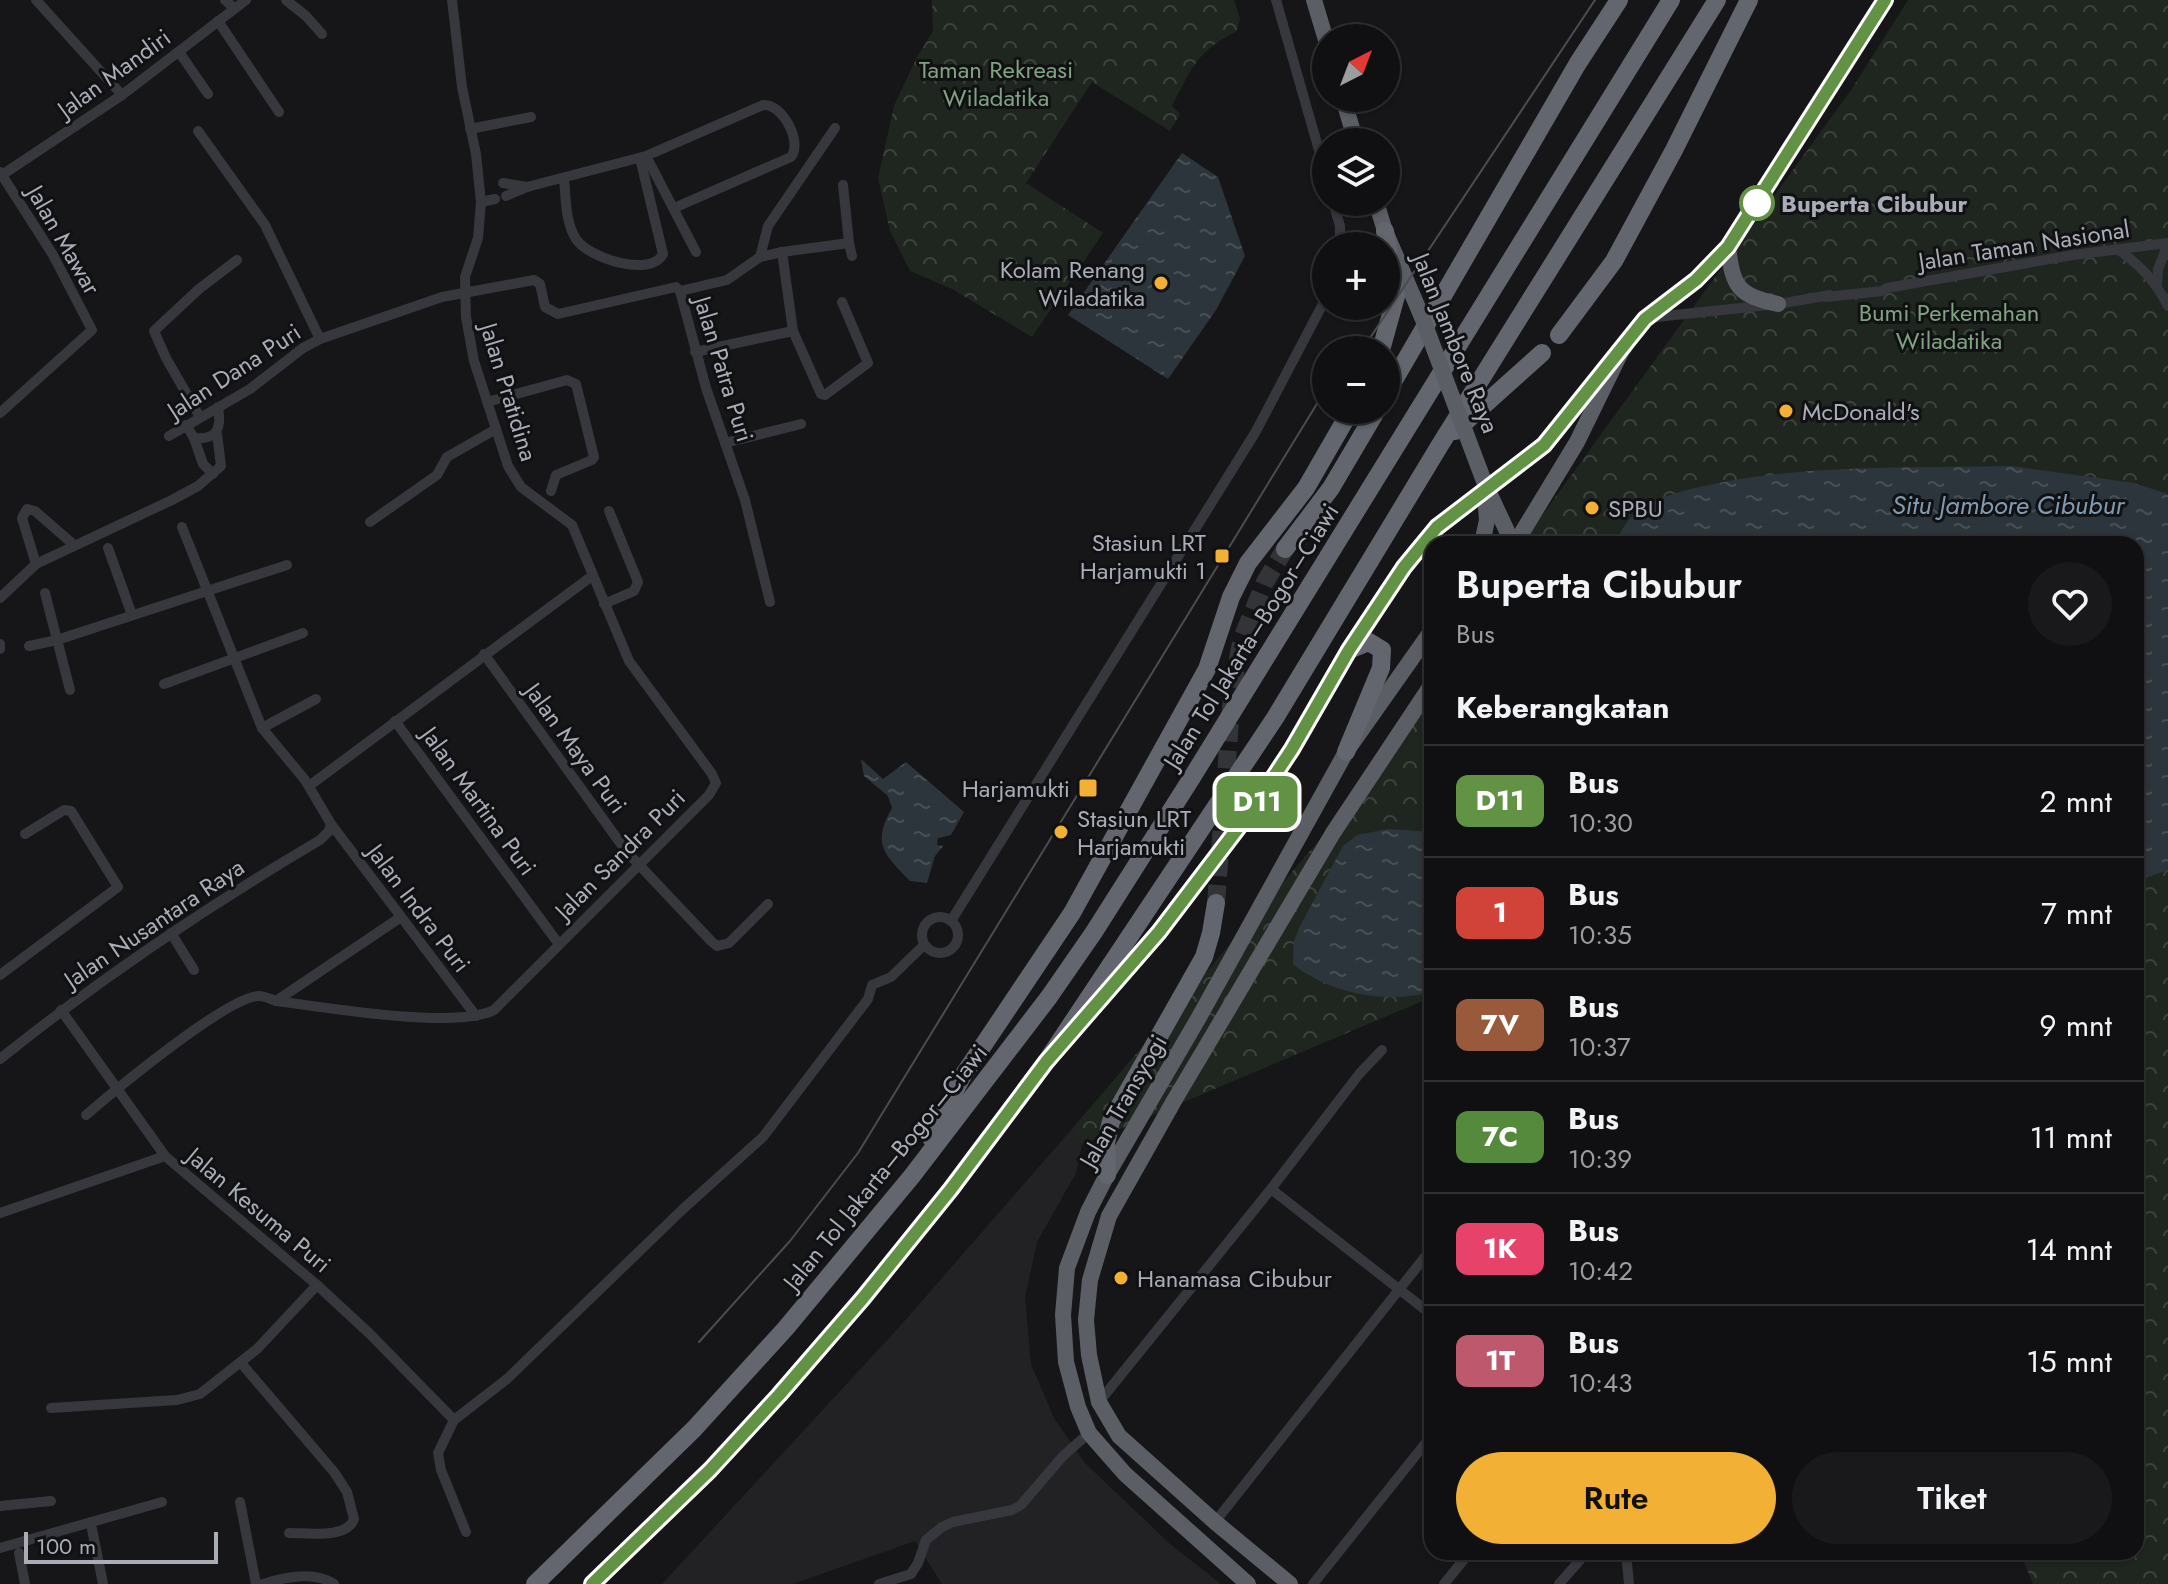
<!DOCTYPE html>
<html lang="id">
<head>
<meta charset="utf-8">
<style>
  body { margin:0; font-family:Jost,sans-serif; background:#19191b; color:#f1f3f6; height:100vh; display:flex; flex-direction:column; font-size:30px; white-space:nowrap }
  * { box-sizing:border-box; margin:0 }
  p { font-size:26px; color:#9c9d9f }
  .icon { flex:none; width:44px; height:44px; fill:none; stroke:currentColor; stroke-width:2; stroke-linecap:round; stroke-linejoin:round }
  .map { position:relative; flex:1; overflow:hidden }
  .sheet { position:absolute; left:1424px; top:536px; width:720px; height:1024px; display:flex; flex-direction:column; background:#101012; border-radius:24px; box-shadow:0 2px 6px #0004,0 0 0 2px #303032 }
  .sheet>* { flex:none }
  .badge { padding:0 16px; border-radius:12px; font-size:28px; line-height:52px }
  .needle { width:52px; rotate:42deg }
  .tools { position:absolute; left:1312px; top:24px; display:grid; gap:16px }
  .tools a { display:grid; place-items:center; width:88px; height:88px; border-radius:50%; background:#101012; box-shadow:0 2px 6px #0004,0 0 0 2px #303032; font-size:40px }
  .scale { position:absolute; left:24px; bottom:20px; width:194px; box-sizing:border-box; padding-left:8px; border:4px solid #a8adb8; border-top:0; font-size:22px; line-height:28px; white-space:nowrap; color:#a8adb8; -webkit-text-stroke:6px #111113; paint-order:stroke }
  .map>.badge { position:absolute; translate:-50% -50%; box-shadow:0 0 0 4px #fff }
  h2 { padding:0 32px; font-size:30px; line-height:72px }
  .round { display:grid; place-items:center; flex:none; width:84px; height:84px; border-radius:42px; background:#19191b }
  .headline { display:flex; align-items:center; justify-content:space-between; height:136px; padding:0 32px }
  h1 { font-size:38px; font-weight:600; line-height:60px }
  .button { display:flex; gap:16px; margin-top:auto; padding:16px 32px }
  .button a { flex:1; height:92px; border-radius:48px; background:#f2b134; color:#111; font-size:32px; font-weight:600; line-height:92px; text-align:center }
  .button a+a { background:#19191b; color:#f1f3f6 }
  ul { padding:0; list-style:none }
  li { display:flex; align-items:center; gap:24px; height:112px; padding:0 32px; border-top:2px solid #303032 }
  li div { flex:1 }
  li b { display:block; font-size:30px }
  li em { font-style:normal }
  li .badge { min-width:88px; font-weight:700; text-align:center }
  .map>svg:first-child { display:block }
  .built { fill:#222225 }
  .forest { fill:url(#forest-crowns) }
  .water { fill:url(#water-ripples) }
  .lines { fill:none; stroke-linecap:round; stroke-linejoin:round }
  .motorway-tunnel { stroke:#333438; stroke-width:18; stroke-dasharray:18 9; stroke-linecap:butt }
  .minor { stroke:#37383d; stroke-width:10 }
  .trunk { stroke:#5b5e65; stroke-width:16 }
  .motorway { stroke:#63666e; stroke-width:18 }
  .tram { stroke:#4a4c52; stroke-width:2 }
  .trunk-bridge { stroke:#5b5e65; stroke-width:16 }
  .line-casing { stroke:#fff; stroke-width:18 }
  .line { stroke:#629344; stroke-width:12 }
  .stop-dot { fill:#fff; stroke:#629344; stroke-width:4 }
  .poi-dot { fill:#f2b134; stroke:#111113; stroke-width:3 }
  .labels { text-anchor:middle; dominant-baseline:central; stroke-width:6; stroke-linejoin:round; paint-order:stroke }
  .park-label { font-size:24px; fill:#7fa381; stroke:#111113 }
  .street-label { font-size:24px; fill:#a8adb8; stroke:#111113 }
  .stop-label { font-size:24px; font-weight:bold; fill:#a8adb8; stroke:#111113; text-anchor:start }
  .poi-label { font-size:24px; fill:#a8adb8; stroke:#111113; text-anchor:start }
  .water-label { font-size:26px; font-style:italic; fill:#7f9bb3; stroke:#111113 }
</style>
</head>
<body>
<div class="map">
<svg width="2168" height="1584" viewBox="0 0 2168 1584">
  <defs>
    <pattern id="forest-crowns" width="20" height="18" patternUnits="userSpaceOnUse" patternTransform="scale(2)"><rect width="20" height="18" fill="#1e261f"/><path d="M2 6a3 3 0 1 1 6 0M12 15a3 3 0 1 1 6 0" fill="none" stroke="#3c433d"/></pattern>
    <pattern id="water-ripples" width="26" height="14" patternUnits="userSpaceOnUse" patternTransform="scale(2)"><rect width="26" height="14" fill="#2c353c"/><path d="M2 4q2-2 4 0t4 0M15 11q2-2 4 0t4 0" fill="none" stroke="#485056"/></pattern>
  </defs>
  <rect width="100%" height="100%" fill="#161618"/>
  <!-- built -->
  <polygon class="built" points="1071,1130 1082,1145 1076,1173 1037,1242 1025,1298 1031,1364 1054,1418 1085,1463 1169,1543 1221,1584 942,1584 915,1541 793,1584 662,1584 901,1325"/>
  <!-- forest -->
  <g class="forest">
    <path d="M932,0H1234L1240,19L1237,31C1196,52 1193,66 1172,106L1180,114L1170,131L1092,82L1026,183L1103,233L1032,337L952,289L910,271L890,231L878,178L894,106L916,59L933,31Z"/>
    <polygon points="1908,0 2168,0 2168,1584 2033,1584 2020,1552 2136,1552 2136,544 1526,544 1525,539 1851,90"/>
    <polygon points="1428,689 1428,722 1432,740 1432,997 1082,1145 1071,1130 1357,796"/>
  </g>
  <!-- water -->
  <g class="water">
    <polygon points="1182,153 1218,177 1245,256 1216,310 1168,379 1068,315"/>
    <path d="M2011,466L2134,483L2168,494V870L2136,881V544H1615C1621,531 1627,518 1640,510C1661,495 1689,489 1714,484C1811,464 1912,468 2011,466Z"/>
    <path d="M861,759L883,779L906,762L964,812L951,835L938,838L937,845L943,846L935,856L927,883L910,881C883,853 872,844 892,808L888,796L864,776Z"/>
    <path d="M1388,829L1432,832V992C1385,1004 1330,994 1293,964L1294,941L1300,926L1343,846L1357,835Z"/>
  </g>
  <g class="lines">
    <!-- motorway-tunnel -->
    <polyline class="motorway-tunnel" points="1216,903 1233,683 1242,638 1265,582 1285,549"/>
    <!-- minor -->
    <g class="minor">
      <polyline points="36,0 122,95"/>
      <polyline points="225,0 234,8"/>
      <polyline points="286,0 306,16 322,34"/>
      <polyline points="1276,0 1326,175"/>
      <polyline points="218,21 279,112"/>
      <polyline points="179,52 208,94"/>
      <polyline points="470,129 531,117"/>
      <polyline points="198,131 265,225 320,339"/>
      <polyline points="646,156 696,252"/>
      <polyline points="0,172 53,255 92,330 0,413"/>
      <polyline points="2,175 122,95 246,0"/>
      <path d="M564,178C566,198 565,222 576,239C588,258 651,278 663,254L640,158"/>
      <polyline points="503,183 527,187"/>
      <path d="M506,196L527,187L646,156L763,105C782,103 803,142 791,157L674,208"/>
      <polyline points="481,202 495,199"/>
      <polyline points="1333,202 1340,226 1340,246"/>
      <polyline points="849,243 852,256"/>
      <path d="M2119,250C2141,266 2156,282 2168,306"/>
      <polyline points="782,252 793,331 821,394 825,395 868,363 842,302"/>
      <polyline points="760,257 768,226 835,128"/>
      <polyline points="2157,285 2158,269 2168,244"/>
      <polyline points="680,291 706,388 745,500 770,602"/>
      <polyline points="1826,297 1882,291 1887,288 2073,255 2168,243"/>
      <polyline points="1647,318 1778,304 1830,295"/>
      <polyline points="695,352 793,331"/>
      <polyline points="487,402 567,380 576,384 594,457 592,460 556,475 551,491"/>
      <polyline points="200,417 166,358 154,331 199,289 237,260"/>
      <path d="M186,425L194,438C217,440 222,429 218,407"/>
      <polyline points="169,436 250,389 303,348 320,339 442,297 534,280 540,284 545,307 558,314 676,287 680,291 727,280 760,257 782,252 849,243 843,185"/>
      <polyline points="194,438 203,464 213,474"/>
      <polyline points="725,443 801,424"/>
      <polyline points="370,522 437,475 447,457 496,429"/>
      <polyline points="182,527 262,728 305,780 331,824 476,1016"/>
      <polyline points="108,548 132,615"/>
      <polyline points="36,564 22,518 27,509 35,511 74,545"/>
      <polyline points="45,593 70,690"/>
      <polyline points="0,598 36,564 172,500 198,486 221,466 217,434"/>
      <polyline points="604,604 634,591 638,582 609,511"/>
      <polyline points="0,644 0,649"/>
      <polyline points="29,646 57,640 287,565"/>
      <polyline points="484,654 626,851 711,941 717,946 729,943 768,904"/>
      <polyline points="164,684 303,633"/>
      <polyline points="395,721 558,943"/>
      <polyline points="262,728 316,699"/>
      <polyline points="309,786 592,576"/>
      <circle cx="940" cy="935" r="18"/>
      <polyline points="951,921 1255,433 1326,298"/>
      <polyline points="171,933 194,970"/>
      <polyline points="0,975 118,887 71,811 64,810 25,834"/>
      <polyline points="276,1001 401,917"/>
      <polyline points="61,1010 165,1156 317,1285 370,1334 454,1420"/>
      <path d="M0,1059C101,978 208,906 320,840L329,831L331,824"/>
      <path d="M86,1115C114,1091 228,996 259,996C264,996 271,999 276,1001C324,1007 455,1030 494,1010L709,795L716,783L712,774L629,661L572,525L521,487L508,466L474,361L466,317L465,277L478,238L481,202L476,154L462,87L452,0"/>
      <polyline points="1271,1189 1432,1315"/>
      <polyline points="0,1213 165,1156"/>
      <path d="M241,1363L334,1472L347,1492L354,1519C347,1539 308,1533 289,1533"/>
      <polyline points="1099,1402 1271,1189 1360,1073 1382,1050"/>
      <polyline points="51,1408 177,1400 200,1394 257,1349 317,1285"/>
      <polyline points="240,1502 256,1584"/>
      <polyline points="0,1506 51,1501"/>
      <polyline points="1215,1522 1432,1248"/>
      <polyline points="92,1529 103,1584"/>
      <polyline points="466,1532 441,1470 438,1453 454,1420 507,1379 683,1209 763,1137 868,999 872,985 891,977 924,945"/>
      <polyline points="0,1548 162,1502"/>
      <polyline points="1626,1552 1629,1584"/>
      <polyline points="19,1553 25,1584"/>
      <path d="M263,1584C284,1577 315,1571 334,1584"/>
      <polyline points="879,1584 911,1574 918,1563 926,1540 942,1527 953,1522 1012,1510 1021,1505 1063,1456 1089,1433"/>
      <polyline points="1313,1584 1432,1435"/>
      <polyline points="1444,1584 1470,1552"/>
      <polyline points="1559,1584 1587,1552"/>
    </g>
    <!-- trunk -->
    <g class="trunk">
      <polyline points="1314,0 1326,40"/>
      <polyline points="1343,98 1356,142"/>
      <polyline points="1376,202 1385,231 1422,317"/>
      <path d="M1728,247C1733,288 1738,295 1778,304"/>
      <polyline points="1515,544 1577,442 1624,346 1645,319 1696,280 1728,247 1885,0"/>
      <polyline points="1248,1584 1125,1474 1089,1433 1078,1407 1066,1362 1063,1315 1067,1268 1088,1212 1107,1175 1198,1019 1346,752 1432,630"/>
      <polyline points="1290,1584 1215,1522 1119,1436 1099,1402 1089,1355 1086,1320 1090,1280 1109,1216 1175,1099 1333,833 1432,684"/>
    </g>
    <!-- motorway -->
    <g class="motorway">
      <polyline points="1559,335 1614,261 1674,150 1749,0"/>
      <polyline points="1381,350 1396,296 1385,231"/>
      <polyline points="1386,394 1578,63 1619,0"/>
      <polyline points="1455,431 1542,353"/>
      <polyline points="1285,549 1331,488 1377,410"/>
      <polyline points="1346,752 1381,668 1382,650 1369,642 1349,650"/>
      <polyline points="1093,1007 1159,932 1251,811 1292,749 1349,650 1404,567 1437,527 1544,445 1624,346"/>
      <polyline points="931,1138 962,1077 1072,913 1207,669 1231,597 1248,563 1306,488 1351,410"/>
      <polyline points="1107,1175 1106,1143 1111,1121 1204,957 1211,933 1216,903"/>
      <polyline points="535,1584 694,1429 786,1328 912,1176 1049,997 1094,932 1191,779 1671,0"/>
      <polyline points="592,1584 710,1470 779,1395 863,1298 951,1189 1046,1062 1275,718 1440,445 1717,0"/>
    </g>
    <!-- tram -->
    <g class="tram">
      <polyline points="1362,350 1595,0"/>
      <polyline points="699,1342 790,1241 858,1153 1326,389"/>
    </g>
    <!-- trunk-bridge -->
    <g class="trunk-bridge">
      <polyline points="1422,317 1485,484 1513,544"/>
      <polyline points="1482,544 1487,520 1485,494"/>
    </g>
  </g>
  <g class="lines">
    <defs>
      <polyline id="line" points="592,1584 710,1470 779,1395 863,1298 951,1189 1046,1062 1159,932 1251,811 1292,749 1349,650 1404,567 1437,527 1544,445 1645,319 1696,280 1728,247 1885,0"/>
    </defs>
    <!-- line casing -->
    <use href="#line" class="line-casing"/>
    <!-- line -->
    <use href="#line" class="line"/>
  </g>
  <!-- markers -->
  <circle class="stop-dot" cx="1757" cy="203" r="16"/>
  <g class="poi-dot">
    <circle cx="1161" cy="283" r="8"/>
    <circle cx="1786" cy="411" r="8"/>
    <circle cx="1592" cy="508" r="8"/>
    <rect x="1214" y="548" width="16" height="16" rx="4"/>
    <rect x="1078" y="778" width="20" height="20" rx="4"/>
    <circle cx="1061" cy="832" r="8"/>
    <circle cx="1121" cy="1278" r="8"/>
  </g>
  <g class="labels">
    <!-- park labels -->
    <g class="park-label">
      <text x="996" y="69">Taman Rekreasi<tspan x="996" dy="28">Wiladatika</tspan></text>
      <text x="1949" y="312">Bumi Perkemahan<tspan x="1949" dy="28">Wiladatika</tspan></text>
    </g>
    <!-- street labels -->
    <g class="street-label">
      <text transform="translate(114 73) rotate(-36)">Jalan Mandiri</text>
      <text transform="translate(64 240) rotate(60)">Jalan Mawar</text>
      <text transform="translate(2024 245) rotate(-9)">Jalan Taman Nasional</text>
      <text transform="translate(1456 343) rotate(68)">Jalan Jambore Raya</text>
      <text transform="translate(724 369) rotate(73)">Jalan Patra Puri</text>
      <text transform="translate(234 371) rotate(-33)">Jalan Dana Puri</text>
      <text transform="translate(509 392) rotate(73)">Jalan Pratidina</text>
      <text transform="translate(1251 636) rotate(-58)">Jalan Tol Jakarta–Bogor–Ciawi</text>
      <text transform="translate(576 748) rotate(54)">Jalan Maya Puri</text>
      <text transform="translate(479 801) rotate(54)">Jalan Martina Puri</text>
      <text transform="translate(620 854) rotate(-45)">Jalan Sandra Puri</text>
      <text transform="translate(419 908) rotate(53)">Jalan Indra Puri</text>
      <text transform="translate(154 923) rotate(-34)">Jalan Nusantara Raya</text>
      <text transform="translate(1123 1101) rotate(-60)">Jalan Transyogi</text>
      <text transform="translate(885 1167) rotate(-51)">Jalan Tol Jakarta–Bogor–Ciawi</text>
      <text transform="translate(259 1210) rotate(40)">Jalan Kesuma Puri</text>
    </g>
    <!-- stop labels -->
    <g class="stop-label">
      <text x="1781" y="203">Buperta Cibubur</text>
    </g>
    <!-- poi labels -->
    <g class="poi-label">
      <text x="1145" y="269" text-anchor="end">Kolam Renang<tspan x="1145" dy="28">Wiladatika</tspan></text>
      <text x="1802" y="411">McDonald's</text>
      <text x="1608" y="508">SPBU</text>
      <text x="1206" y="542" text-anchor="end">Stasiun LRT<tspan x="1206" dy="28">Harjamukti 1</tspan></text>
      <text x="1070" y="788" text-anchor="end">Harjamukti</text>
      <text x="1077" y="818">Stasiun LRT<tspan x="1077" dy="28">Harjamukti</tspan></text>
      <text x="1137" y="1278">Hanamasa Cibubur</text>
    </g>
    <!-- water labels -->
    <g class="water-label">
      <text x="2008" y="505">Situ Jambore Cibubur</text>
    </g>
  </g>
</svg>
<div class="tools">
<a><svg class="needle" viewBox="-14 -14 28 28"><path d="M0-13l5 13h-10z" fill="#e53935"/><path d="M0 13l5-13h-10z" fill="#9c9d9f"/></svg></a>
<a><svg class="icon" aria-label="layers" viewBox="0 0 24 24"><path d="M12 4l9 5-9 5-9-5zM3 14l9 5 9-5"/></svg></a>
<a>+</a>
<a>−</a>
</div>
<div class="scale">100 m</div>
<b class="badge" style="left:1257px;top:802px;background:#629344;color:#fff">D11</b>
<section class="sheet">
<div class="headline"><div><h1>Buperta Cibubur</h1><p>Bus</p></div><a class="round"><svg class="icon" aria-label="heart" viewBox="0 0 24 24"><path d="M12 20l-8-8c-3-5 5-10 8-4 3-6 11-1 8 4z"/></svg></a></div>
<h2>Keberangkatan</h2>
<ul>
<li><span class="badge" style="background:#629344;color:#fff">D11</span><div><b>Bus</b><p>10:30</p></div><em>2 mnt</em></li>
<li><span class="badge" style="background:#d14338;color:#fff">1</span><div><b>Bus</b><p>10:35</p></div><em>7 mnt</em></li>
<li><span class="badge" style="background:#995a3b;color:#fff">7V</span><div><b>Bus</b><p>10:37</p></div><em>9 mnt</em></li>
<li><span class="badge" style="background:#558a3c;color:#fff">7C</span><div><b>Bus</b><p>10:39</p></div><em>11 mnt</em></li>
<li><span class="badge" style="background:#e6426a;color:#fff">1K</span><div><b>Bus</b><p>10:42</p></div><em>14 mnt</em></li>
<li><span class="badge" style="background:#bd586d;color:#fff">1T</span><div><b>Bus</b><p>10:43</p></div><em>15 mnt</em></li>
</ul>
<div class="button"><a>Rute</a><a>Tiket</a></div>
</section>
</div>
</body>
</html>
